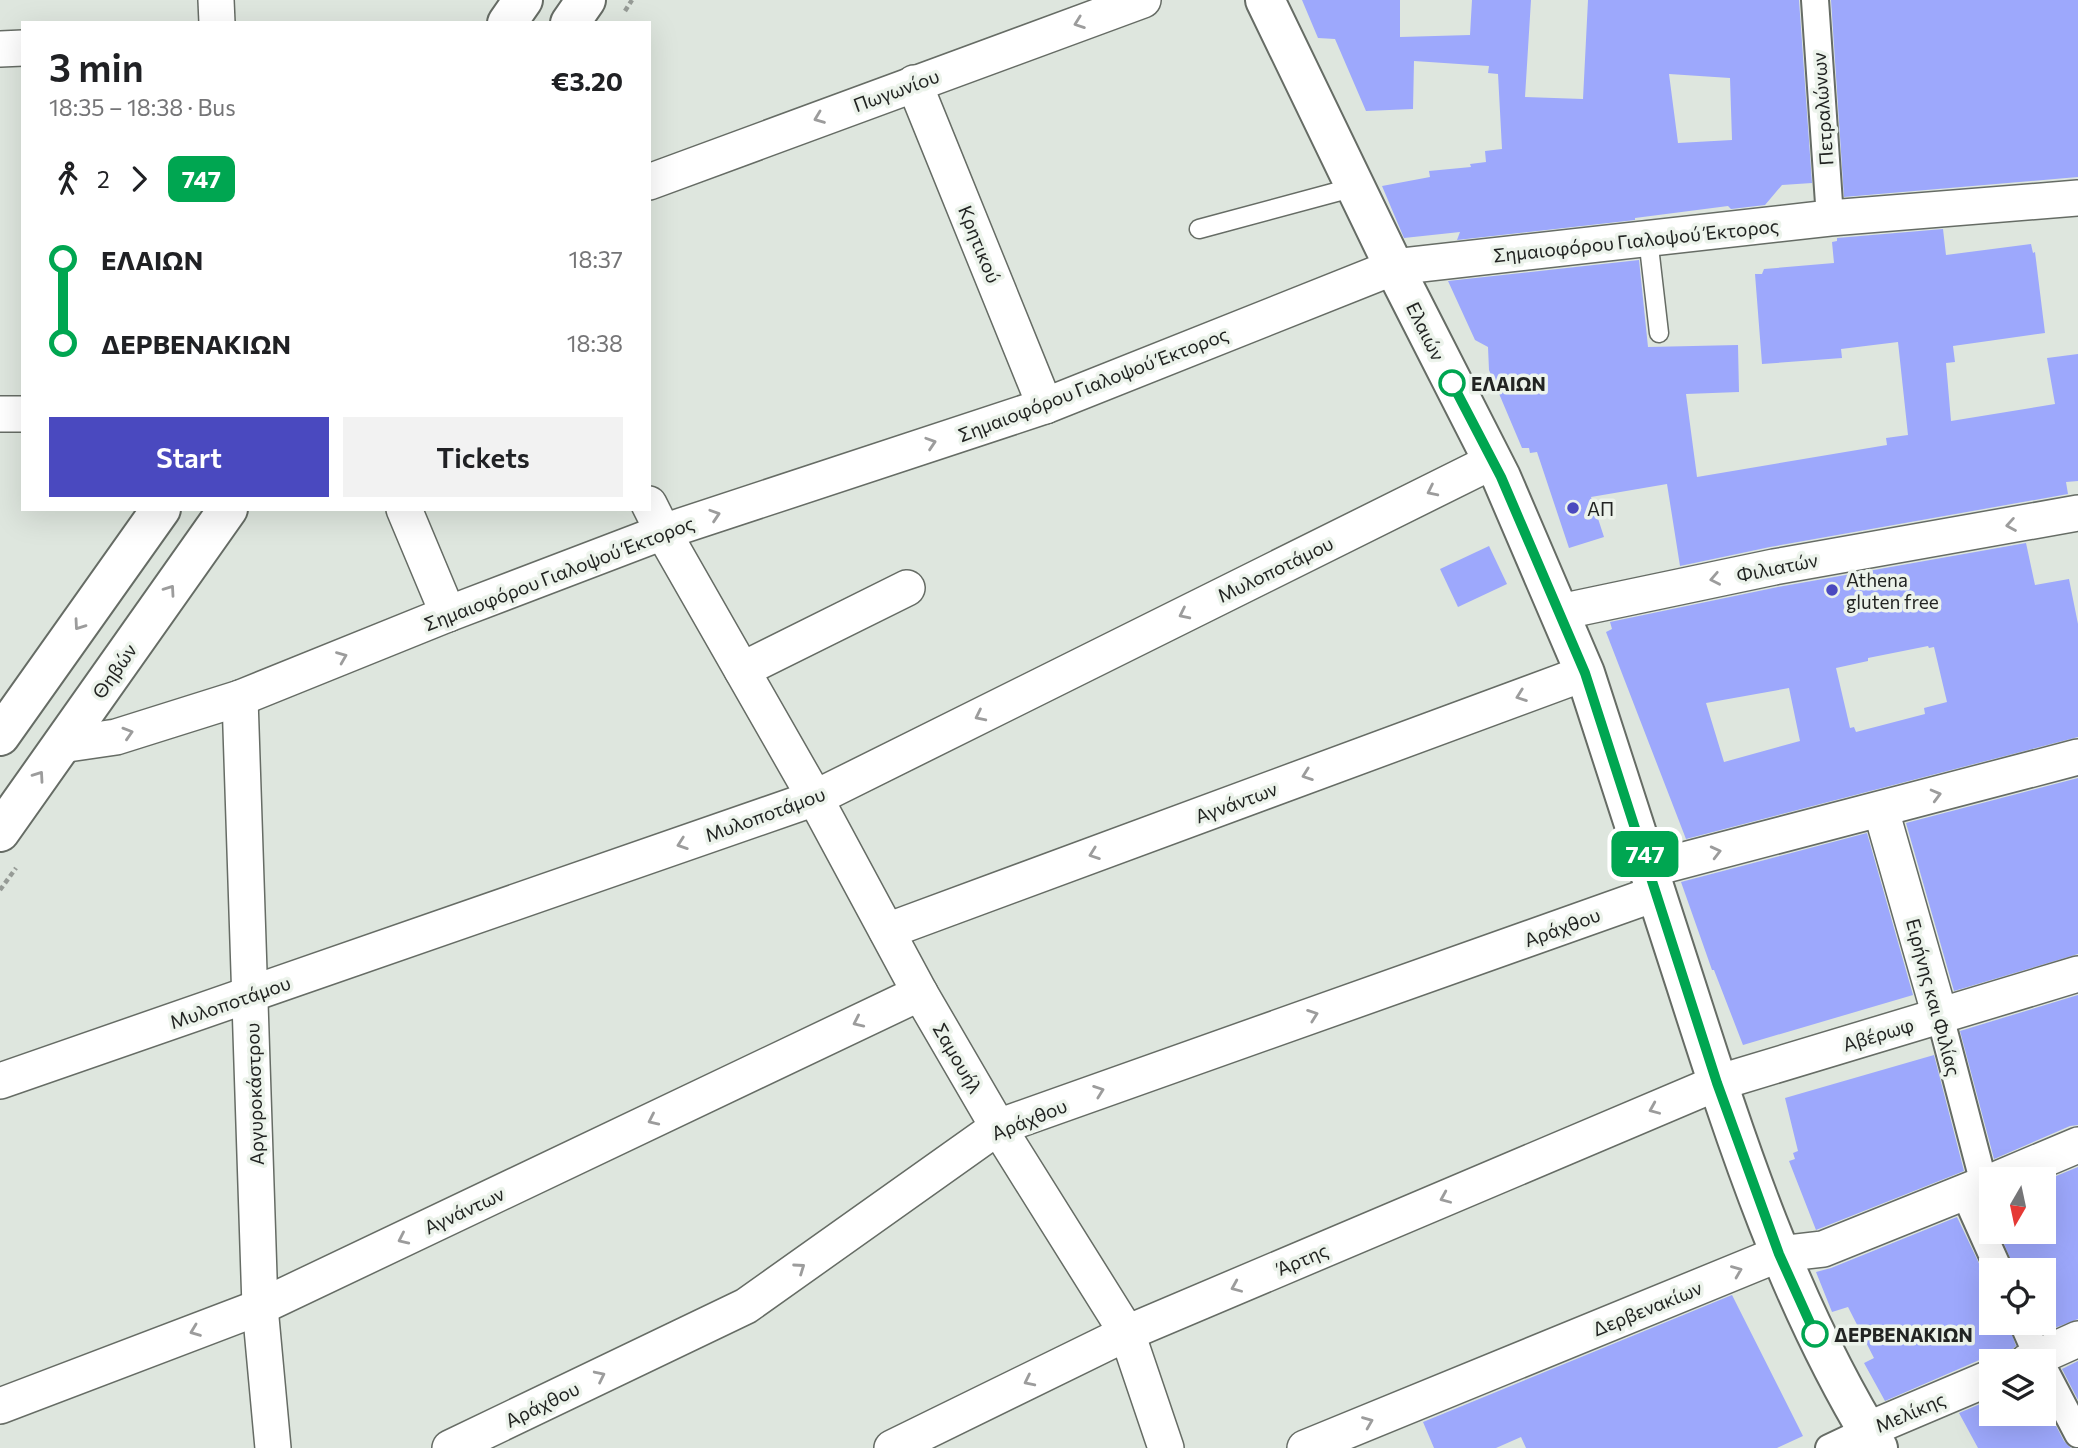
<!DOCTYPE html>
<html lang="en">
<head>
<meta charset="utf-8">
<style>
  body { margin:0; font-family:Commissioner,sans-serif; background:#f2f2f2; color:#202124; height:100vh; display:flex; flex-direction:column; font-size:26px; white-space:nowrap }
  * { box-sizing:border-box; margin:0 }
  p { font-size:23px; color:#757577 }
  .icon { flex:none; width:38px; height:38px; fill:none; stroke:currentColor; stroke-width:2; stroke-linecap:round; stroke-linejoin:round }
  .map { position:relative; flex:1; overflow:hidden }
  .side { position:absolute; left:21px; top:21px; width:630px; height:490px; display:flex; flex-direction:column; background:#fff; border-radius:0px; box-shadow:0 7px 28px #0002 }
  .side>* { flex:none }
  .badge { padding:0 14px; border-radius:10px; font-size:24px; line-height:46px }
  .needle { width:46px; rotate:189deg }
  .fabs { position:absolute; left:1979px; top:1167px; display:grid; gap:14px }
  .fabs a { display:grid; place-items:center; width:77px; height:77px; border-radius:0px; background:#fff; box-shadow:0 7px 28px #0002; font-size:35px }
  .map>.badge { position:absolute; translate:-50% -50%; box-shadow:0 0 0 4px #fff }
  .legs { display:flex; align-items:center; gap:10px; height:77px; padding:0 28px; font-size:23px }
  .legs p { margin-inline-start:auto }
  .headline { display:flex; align-items:center; justify-content:space-between; height:119px; padding:0 28px }
  h1 { font-size:38px; font-weight:600; line-height:52px }
  .button { display:flex; gap:14px; margin-top:auto; padding:14px 28px }
  .button a { flex:1; height:80px; border-radius:0px; background:#4a49bf; color:#fff; font-size:28px; font-weight:600; line-height:80px; text-align:center }
  .button a+a { background:#f2f2f2; color:#202124 }
  ul { padding:0 28px; list-style:none }
  li { display:flex; align-items:center; gap:24px; height:84px; font-size:26px }
  li i { display:grid; place-items:center; width:10px; height:100%; margin:0 9px; background:currentColor }
  li i::after { content:''; width:18px; height:18px; margin:-9px; border:5px solid; border-radius:50%; background:#fff }
  li p { margin-inline-start:auto }
  li:first-child i { background:linear-gradient(#0000 50%,currentColor 0) }
  li:last-child i { background:linear-gradient(currentColor 50%,#0000 0) }
  .map>svg:first-child { display:block }
  .building { fill:#9da8fc; fill-rule:evenodd }
  .lines { fill:none; stroke-linecap:round; stroke-linejoin:round }
  .service-casing { stroke:#666c65; stroke-width:21 }
  .pedestrian-casing { stroke:#666c65; stroke-width:30 }
  .minor-casing { stroke:#666c65; stroke-width:38 }
  .tertiary-casing { stroke:#666c65; stroke-width:42 }
  .secondary-casing { stroke:#666c65; stroke-width:42 }
  .path { stroke:#969b96; stroke-width:4.5; stroke-dasharray:5 3.5; stroke-linecap:butt }
  .service { stroke:#fff; stroke-width:18 }
  .pedestrian { stroke:#fff; stroke-width:26 }
  .minor { stroke:#fff; stroke-width:35 }
  .tertiary { stroke:#fff; stroke-width:38 }
  .secondary { stroke:#fff; stroke-width:38 }
  .oneway { stroke:#9c9c9c }
  .line-1-casing { stroke:#fff; stroke-width:16 }
  .line-1 { stroke:#00a651; stroke-width:10 }
  .stop-1-dot { fill:#fff; stroke:#00a651; stroke-width:3.5 }
  .poi-dot { fill:#4a49bf; stroke:#ecf3eb; stroke-width:2.5 }
  .labels { text-anchor:middle; dominant-baseline:central; stroke-width:7; stroke-linejoin:round; paint-order:stroke }
  .street-label { font-size:19px; fill:#222422; stroke:#ecf3eb }
  .stop-label { font-size:19px; font-weight:bold; fill:#222422; stroke:#ecf3eb; text-anchor:start }
  .poi-label { font-size:19px; fill:#222422; stroke:#ecf3eb; text-anchor:start }
</style>
</head>
<body>
<div class="map">
<svg width="2078" height="1448" viewBox="0 0 2078 1448">
  <rect width="100%" height="100%" fill="#dee6de"/>
  <!-- building -->
  <g class="building">
    <path d="M1302,0H1400V37L1470,35L1472,0H1531L1525,97L1583,99L1588,0H1799L1812,183L1782,185L1765,205L1731,209L1728,206L1635,218V220L1457,240L1460,232L1404,238L1382,186L1430,177L1429,171L1471,167L1470,164L1486,162L1485,151L1502,149L1498,74L1488,73L1489,66L1414,61L1413,109L1366,111L1335,39L1318,38ZM1669,74L1730,78L1732,140L1678,143Z"/>
    <polygon points="1831,0 2078,0 2078,177 1844,197"/>
    <polygon points="1943,229 1946,255 2031,244 2033,253 2035,252 2045,333 1953,346 1955,362 1946,363 1951,421 2055,404 2047,358 2078,354 2078,481 2066,482 2068,494 1770,547 1680,566 1667,484 1591,497 1604,537 1569,548 1537,452 1530,453 1529,448 1522,448 1489,370 1488,347 1475,340 1448,281 1639,260 1648,347 1738,345 1739,392 1686,394 1697,477 1887,445 1886,438 1908,435 1898,342 1841,349 1842,358 1762,364 1755,274 1762,274 1764,269 1834,263 1832,242 1837,241 1837,238"/>
    <path d="M2026,543L2035,585L2069,579L2078,624V737L1686,839L1606,632L1612,629L1610,622L1778,587ZM1928,646L1929,648L1934,647L1947,702L1924,708L1925,714L1856,732L1854,727L1850,728L1836,668L1868,661V658ZM1789,688L1800,741L1724,762L1706,703Z"/>
    <polygon points="1489,546 1507,584 1458,607 1440,569"/>
    <polygon points="2078,778 2078,954 1954,991 1906,823"/>
    <polygon points="1867,833 1913,995 1743,1045 1714,970 1712,970 1681,882"/>
    <polygon points="2078,995 2078,1125 2070,1126 1994,1159 1960,1031"/>
    <polygon points="1934,1055 1964,1171 1816,1230 1789,1161 1795,1159 1793,1153 1798,1151 1785,1098"/>
    <polygon points="2078,1167 2078,1319 2044,1332 2040,1323 2044,1323 2044,1270 2015,1270 2002,1239 2019,1232 2044,1232 2044,1181"/>
    <polygon points="1957,1217 1985,1276 1992,1284 1992,1323 2008,1323 2016,1346 2010,1351 2007,1362 1995,1357 1984,1358 1885,1401 1864,1363 1874,1358 1848,1307 1832,1312 1816,1272 1831,1268"/>
    <polygon points="1732,1295 1803,1436 1777,1448 1526,1448 1521,1437 1496,1448 1434,1448 1423,1422"/>
    <polygon points="2078,1361 2078,1400 2062,1369"/>
    <polygon points="1992,1399 1992,1414 2044,1414 2044,1403 2064,1441 2071,1448 1978,1448 1959,1413"/>
  </g>
  <g class="lines">
    <defs>
      <g id="service">
        <polyline points="1199,229 1355,187"/>
        <polyline points="1648,238 1659,333"/>
      </g>
      <g id="pedestrian">
        <polyline points="1815,0 1830,218"/>
        <polyline points="1940,1016 1984,1184"/>
        <polyline points="1964,1192 1999,1270"/>
        <polyline points="2023,1323 2040,1362"/>
        <polyline points="2044,1369 2078,1434"/>
        <polyline points="1829,1448 1867,1430"/>
      </g>
      <g id="minor">
        <polyline points="216,0 217,23"/>
        <polyline points="0,49 23,48"/>
        <polyline points="914,83 1045,406"/>
        <polyline points="649,182 1143,0"/>
        <polyline points="0,414 23,414"/>
        <polyline points="649,504 663,532 815,798 920,993 998,1127 1127,1333 1166,1448"/>
        <polyline points="404,509 448,614"/>
        <polyline points="1560,612 1774,567 2078,513"/>
        <polyline points="742,670 907,588"/>
        <polyline points="240,698 260,1307 273,1448"/>
        <polyline points="61,745 116,737 240,698 448,614 663,532 1045,406 1394,267 1830,218 2078,198"/>
        <polyline points="1881,810 1940,1016"/>
        <polyline points="1650,869 2078,757"/>
        <polyline points="887,931 1585,673"/>
        <polyline points="0,1081 815,798 1493,461"/>
        <polyline points="1995,1180 2078,1145"/>
        <polyline points="2027,1362 2078,1339"/>
        <polyline points="0,1406 260,1307 920,993"/>
        <polyline points="1867,1430 1992,1377"/>
        <polyline points="450,1448 746,1306 998,1127 1657,893"/>
        <polyline points="892,1448 1127,1333 1717,1083 2078,974"/>
        <polyline points="1305,1448 1779,1254 1823,1249 1992,1181"/>
      </g>
      <path id="tertiary" d="M1265,0L1394,267L1501,477L1585,673C1619,777 1653,881 1686,985C1737,1144 1789,1305 1878,1448"/>
      <g id="secondary">
        <polyline points="507,23 523,0"/>
        <polyline points="570,23 586,0"/>
        <polyline points="0,736 161,509"/>
        <polyline points="0,832 228,509"/>
      </g>
    </defs>
    <!-- service casing -->
    <use href="#service" class="service-casing"/>
    <!-- pedestrian casing -->
    <use href="#pedestrian" class="pedestrian-casing"/>
    <!-- minor casing -->
    <use href="#minor" class="minor-casing"/>
    <!-- tertiary casing -->
    <use href="#tertiary" class="tertiary-casing"/>
    <!-- secondary casing -->
    <use href="#secondary" class="secondary-casing"/>
    <!-- path -->
    <g class="path">
      <polyline points="625,11 632,0"/>
      <polyline points="0,890 16,868"/>
    </g>
    <!-- service -->
    <use href="#service" class="service"/>
    <!-- pedestrian -->
    <use href="#pedestrian" class="pedestrian"/>
    <!-- minor -->
    <use href="#minor" class="minor"/>
    <!-- tertiary -->
    <use href="#tertiary" class="tertiary"/>
    <!-- secondary -->
    <use href="#secondary" class="secondary"/>
  </g>
  <!-- one-way arrows -->
  <defs><path id="oneway-chevron" d="M-2-3.5L2.5 0L-2 3.5" fill="none" stroke-width="1.6" stroke-linecap="round" stroke-linejoin="round" transform="scale(1.75)"/></defs>
  <g class="oneway">
    <use href="#oneway-chevron" transform="translate(1079 23) rotate(160)"/>
    <use href="#oneway-chevron" transform="translate(819 118) rotate(159)"/>
    <use href="#oneway-chevron" transform="translate(931 443) rotate(-18)"/>
    <use href="#oneway-chevron" transform="translate(1432 491) rotate(154)"/>
    <use href="#oneway-chevron" transform="translate(715 515) rotate(-18)"/>
    <use href="#oneway-chevron" transform="translate(2011 525) rotate(170)"/>
    <use href="#oneway-chevron" transform="translate(1715 579) rotate(169)"/>
    <use href="#oneway-chevron" transform="translate(170 590) rotate(-55)"/>
    <use href="#oneway-chevron" transform="translate(1184 614) rotate(154)"/>
    <use href="#oneway-chevron" transform="translate(79 625) rotate(125)"/>
    <use href="#oneway-chevron" transform="translate(342 657) rotate(-22)"/>
    <use href="#oneway-chevron" transform="translate(1521 696) rotate(160)"/>
    <use href="#oneway-chevron" transform="translate(980 716) rotate(154)"/>
    <use href="#oneway-chevron" transform="translate(128 733) rotate(-17)"/>
    <use href="#oneway-chevron" transform="translate(1307 775) rotate(160)"/>
    <use href="#oneway-chevron" transform="translate(39 776) rotate(-55)"/>
    <use href="#oneway-chevron" transform="translate(1936 795) rotate(-15)"/>
    <use href="#oneway-chevron" transform="translate(682 844) rotate(161)"/>
    <use href="#oneway-chevron" transform="translate(1716 852) rotate(-14)"/>
    <use href="#oneway-chevron" transform="translate(1094 854) rotate(160)"/>
    <use href="#oneway-chevron" transform="translate(1313 1015) rotate(-20)"/>
    <use href="#oneway-chevron" transform="translate(858 1022) rotate(155)"/>
    <use href="#oneway-chevron" transform="translate(1099 1091) rotate(-20)"/>
    <use href="#oneway-chevron" transform="translate(1654 1109) rotate(157)"/>
    <use href="#oneway-chevron" transform="translate(653 1120) rotate(155)"/>
    <use href="#oneway-chevron" transform="translate(1445 1198) rotate(157)"/>
    <use href="#oneway-chevron" transform="translate(403 1239) rotate(155)"/>
    <use href="#oneway-chevron" transform="translate(800 1268) rotate(-35)"/>
    <use href="#oneway-chevron" transform="translate(1737 1271) rotate(-22)"/>
    <use href="#oneway-chevron" transform="translate(1236 1287) rotate(157)"/>
    <use href="#oneway-chevron" transform="translate(195 1331) rotate(159)"/>
    <use href="#oneway-chevron" transform="translate(600 1376) rotate(-26)"/>
    <use href="#oneway-chevron" transform="translate(1029 1381) rotate(154)"/>
    <use href="#oneway-chevron" transform="translate(1368 1422) rotate(-22)"/>
  </g>
  <g class="lines">
    <defs>
      <polyline id="line-1" points="1452,383 1501,477 1585,673 1717,1083 1779,1254 1815,1334"/>
    </defs>
    <!-- line-1 casing -->
    <use href="#line-1" class="line-1-casing"/>
    <!-- line-1 -->
    <use href="#line-1" class="line-1"/>
  </g>
  <!-- markers -->
  <g class="stop-1-dot">
    <circle cx="1452" cy="383" r="12"/>
    <circle cx="1815" cy="1334" r="12"/>
  </g>
  <g class="poi-dot">
    <circle cx="1573" cy="508" r="7"/>
    <circle cx="1832" cy="590" r="7"/>
  </g>
  <g class="labels">
    <!-- street labels -->
    <g class="street-label">
      <text transform="translate(896 90) rotate(-20)">Πωγωνίου</text>
      <text transform="translate(1822 109) rotate(-94)">Πετραλώνων</text>
      <text transform="translate(1636 240) rotate(-6)">Σημαιοφόρου Γιαλοψού Έκτορος</text>
      <text transform="translate(980 244) rotate(68)">Κρητικού</text>
      <text transform="translate(1426 331) rotate(64)">Ελαιών</text>
      <text transform="translate(1093 384) rotate(-21)">Σημαιοφόρου Γιαλοψού Έκτορος</text>
      <text transform="translate(1777 567) rotate(-11)">Φιλιατών</text>
      <text transform="translate(1275 569) rotate(-26)">Μυλοποτάμου</text>
      <text transform="translate(559 573) rotate(-21)">Σημαιοφόρου Γιαλοψού Έκτορος</text>
      <text transform="translate(114 671) rotate(-55)">Θηβών</text>
      <text transform="translate(1236 802) rotate(-20)">Αγνάντων</text>
      <text transform="translate(765 814) rotate(-20)">Μυλοποτάμου</text>
      <text transform="translate(1562 927) rotate(-20)">Αράχθου</text>
      <text transform="translate(1934 997) rotate(75)">Ειρήνης και Φιλίας</text>
      <text transform="translate(230 1002) rotate(-19)">Μυλοποτάμου</text>
      <text transform="translate(1878 1034) rotate(-17)">Αβέρωφ</text>
      <text transform="translate(958 1058) rotate(60)">Σαμουήλ</text>
      <text transform="translate(254 1094) rotate(-92)">Αργυροκάστρου</text>
      <text transform="translate(1029 1119) rotate(-22)">Αράχθου</text>
      <text transform="translate(464 1210) rotate(-25)">Αγνάντων</text>
      <text transform="translate(1302 1259) rotate(-23)">Άρτης</text>
      <text transform="translate(1647 1308) rotate(-22)">Δερβενακίων</text>
      <text transform="translate(542 1404) rotate(-26)">Αράχθου</text>
      <text transform="translate(1910 1412) rotate(-23)">Μελίκης</text>
    </g>
    <!-- stop labels -->
    <g class="stop-label">
      <text x="1471" y="383">ΕΛΑΙΏΝ</text>
      <text x="1834" y="1334">ΔΕΡΒΕΝΑΚΙΩΝ</text>
    </g>
    <!-- poi labels -->
    <g class="poi-label">
      <text x="1587" y="508">ΑΠ</text>
      <text x="1846" y="579">Athena<tspan x="1846" dy="22">gluten free</tspan></text>
    </g>
  </g>
</svg>
<div class="fabs">
<a><svg class="needle" viewBox="-14 -14 28 28"><path d="M0-13l5 13h-10z" fill="#e53935"/><path d="M0 13l5-13h-10z" fill="#757577"/></svg></a>
<a><svg class="icon" aria-label="locate" viewBox="0 0 24 24"><circle cx="12" cy="12" r="6"/><path d="M12 2v4M12 18v4M2 12h4M18 12h4"/></svg></a>
<a><svg class="icon" aria-label="layers" viewBox="0 0 24 24"><path d="M12 4l9 5-9 5-9-5zM3 14l9 5 9-5"/></svg></a>
</div>
<b class="badge" style="left:1645px;top:854px;background:#00a651;color:#fff">747</b>
<section class="side">
<div class="headline"><div><h1>3 min</h1><p>18:35 – 18:38 · Bus</p></div><b>€3.20</b></div>
<div class="legs"><svg class="icon" aria-label="walk" viewBox="0 0 24 24"><circle cx="13" cy="4" r="2"/><path d="M13 8l-2 6 4 7M11 14l-3 7M7 12l3-4h3l4 4"/></svg>2<svg class="icon" aria-label="forward" viewBox="0 0 24 24"><path d="M9 5l7 7-7 7"/></svg><b class="badge" style="background:#00a651;color:#fff">747</b></div>
<ul>
<li><i style="color:#00a651"></i><b>ΕΛΑΙΏΝ</b><p>18:37</p></li>
<li><i style="color:#00a651"></i><b>ΔΕΡΒΕΝΑΚΙΩΝ</b><p>18:38</p></li>
</ul>
<div class="button"><a>Start</a><a>Tickets</a></div>
</section>
</div>
</body>
</html>
